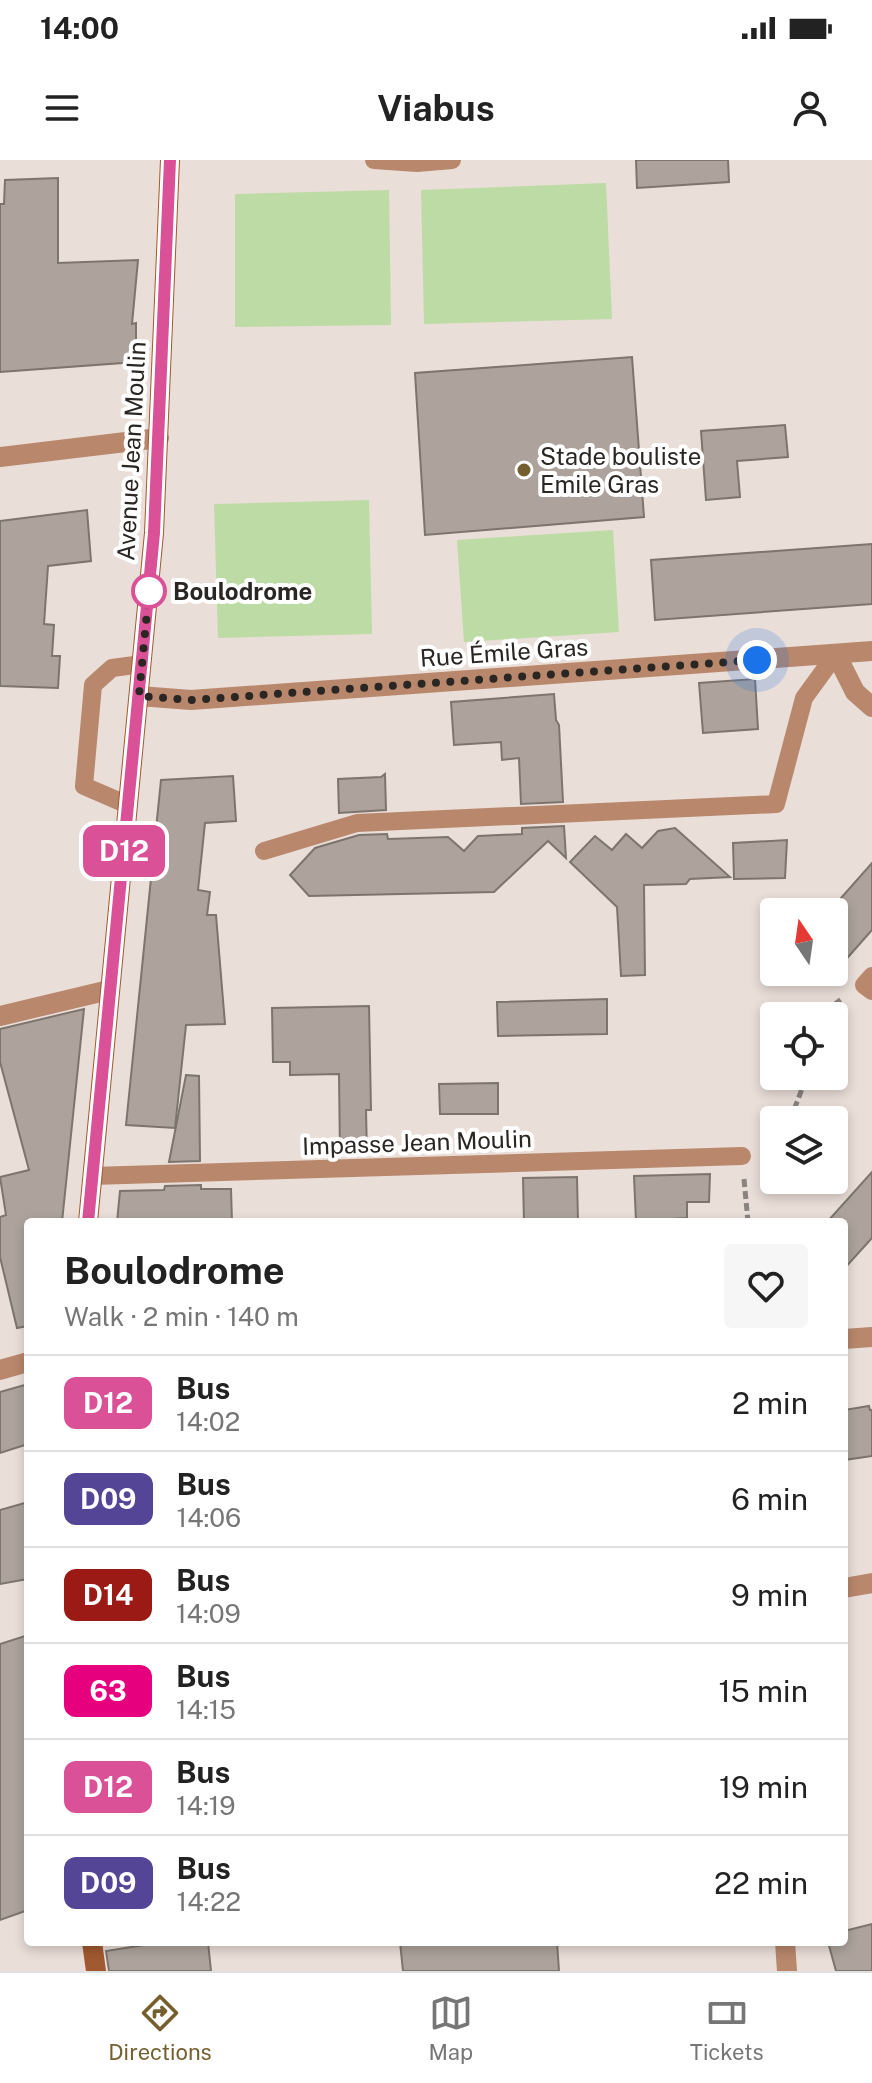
<!DOCTYPE html>
<html lang="en">
<head>
<meta charset="utf-8">
<style>
  body { margin:0; font-family:"Public Sans",sans-serif; background:#f6f6f6; color:#222; height:100vh; display:flex; flex-direction:column; font-size:30px; white-space:nowrap }
  * { box-sizing:border-box; margin:0 }
  p { font-size:26px; color:#767676 }
  .icon { flex:none; width:44px; height:44px; fill:none; stroke:currentColor; stroke-width:2; stroke-linecap:round; stroke-linejoin:round }
  .map { position:relative; flex:1; overflow:hidden }
  .sheet { position:absolute; left:24px; top:1058px; width:824px; height:728px; display:flex; flex-direction:column; background:#fff; border-radius:8px; box-shadow:0 4px 12px #0003 }
  .sheet>* { flex:none }
  .badge { padding:0 16px; border-radius:12px; font-size:28px; line-height:52px }
  .needle { width:52px; rotate:347deg }
  .fabs { position:absolute; left:760px; top:738px; display:grid; gap:16px }
  .fabs a { display:grid; place-items:center; width:88px; height:88px; border-radius:8px; background:#fff; box-shadow:0 4px 12px #0003; font-size:40px }
  .you { position:absolute; width:40px; height:40px; margin:-20px; border:6px solid #fff; border-radius:50%; background:#1a73e8; box-shadow:0 0 0 12px #1a73e833 }
  .map>.badge { position:absolute; translate:-50% -50%; box-shadow:0 0 0 4px #fff }
  .round { display:grid; place-items:center; flex:none; width:84px; height:84px; border-radius:8px; background:#f6f6f6 }
  .head { display:flex; align-items:center; justify-content:space-between; height:136px; padding:0 40px }
  h1 { font-size:38px; font-weight:700; line-height:60px }
  ul { padding:0; list-style:none }
  li { display:flex; align-items:center; gap:24px; height:96px; padding:0 40px; border-top:2px solid #e0e0e0 }
  li div { flex:1 }
  li b { display:block; font-size:30px }
  li em { font-style:normal }
  li .badge { min-width:88px; font-weight:700; text-align:center }
  .status { display:flex; justify-content:space-between; align-items:center; height:56px; padding:0 40px; background:#fff; direction:ltr }
  .status svg { height:22px; fill:currentColor }
  header { display:flex; justify-content:space-between; align-items:center; height:104px; padding:0 40px; background:#fff; font-size:36px; font-weight:700 }
  .tab-bar { display:flex; justify-content:space-around; align-items:center; height:112px; border-top:2px solid #e0e0e0; background:#fff; font-size:22px; color:#767676 }
  .tab-bar a { display:grid; justify-items:center; gap:4px }
  .tab-bar .on { color:#755f2f }
  .map>svg:first-child { display:block }
  .green { fill:#bddba4 }
  .building { fill:#ada39c; stroke:#7d746d; stroke-width:2 }
  .lines { fill:none; stroke-linecap:round; stroke-linejoin:round }
  .path { stroke:#8b837e; stroke-width:5; stroke-dasharray:8 4; stroke-linecap:butt }
  .lane { stroke:#b8876c; stroke-width:18 }
  .street { stroke:#b8876c; stroke-width:20 }
  .secondary { stroke:#a05930; stroke-width:20 }
  .line-casing { stroke:#fff; stroke-width:18 }
  .line { stroke:#db5197; stroke-width:12 }
  .walk { stroke:#2a2623; stroke-width:8; stroke-dasharray:0 14.4 }
  .poi-dot { fill:#755f2f; stroke:#fff; stroke-width:3 }
  .stop-dot { fill:#fff; stroke:#db5197; stroke-width:4 }
  .labels { text-anchor:middle; dominant-baseline:central; stroke-width:8; stroke-linejoin:round; paint-order:stroke }
  .street-label { font-size:24px; fill:#2a2623; stroke:#fff }
  .poi-label { font-size:24px; fill:#2a2623; stroke:#fff; text-anchor:start }
  .stop-label { font-size:24px; font-weight:bold; fill:#2a2623; stroke:#fff; text-anchor:start }
</style>
</head>
<body>
<div class="status"><b>14:00</b><svg viewBox="0 0 49 12"><path d="M0 12V9h3v3zM5 12V6h3v6zM10 12V3h3v9zM15 12V0h3v12zM26 1h20v11H26zM47 4h2v5h-2z"/></svg></div>
<header><svg class="icon" aria-label="menu" viewBox="0 0 24 24"><path d="M4 6h16M4 12h16M4 18h16"/></svg>Viabus<svg class="icon" aria-label="person" viewBox="0 0 24 24"><circle cx="12" cy="8" r="4"/><path d="M4 21q1-7 8-7t8 7"/></svg></header>
<div class="map">
<svg width="872" height="1811" viewBox="0 0 872 1811">
  <rect width="100%" height="100%" fill="#eaded8"/>
  <!-- green -->
  <g class="green">
    <polygon points="606,23 612,159 424,164 421,30"/>
    <polygon points="389,30 391,165 235,167 235,34"/>
    <polygon points="369,340 372,474 218,478 214,344"/>
    <polygon points="613,370 619,472 464,482 457,380"/>
  </g>
  <!-- building -->
  <g class="building">
    <polygon points="636,0 728,0 729,22 637,28"/>
    <polygon points="58,18 58,103 138,100 132,164 136,163 136,202 0,212 0,44 4,44 5,20"/>
    <polygon points="632,197 644,357 425,375 415,213"/>
    <polygon points="785,265 788,297 737,301 740,337 706,340 701,271"/>
    <polygon points="87,350 91,401 48,406 44,464 54,465 52,496 60,496 58,528 0,526 0,361"/>
    <polygon points="872,384 872,444 655,460 651,400"/>
    <polygon points="755,519 758,569 703,573 699,523"/>
    <polygon points="554,534 556,560 559,565 563,642 521,644 519,598 502,600 501,582 454,585 451,542"/>
    <polygon points="385,614 386,650 339,653 338,619 381,617"/>
    <polygon points="233,616 236,661 205,663 198,730 210,732 207,755 216,755 225,864 186,865 175,968 126,965 161,620"/>
    <polygon points="564,666 566,698 548,681 494,732 309,736 290,715 315,688 359,675 387,674 388,679 448,677 464,691 478,676 522,674 522,668"/>
    <polygon points="675,668 730,717 690,719 686,724 644,725 645,815 621,816 617,747 570,702 595,676 612,690 626,674 642,688 658,671"/>
    <polygon points="787,680 785,718 734,719 733,683"/>
    <polygon points="872,703 872,770 834,813 834,746"/>
    <polygon points="607,839 607,874 498,876 497,842"/>
    <polygon points="369,846 371,950 366,950 367,994 340,995 339,914 290,915 290,902 273,902 272,848"/>
    <polygon points="84,849 62,1062 28,1062 28,1166 17,1168 0,1097 0,1057 6,1055 0,1017 29,1010 0,902 0,869"/>
    <polygon points="186,915 199,916 200,1001 169,1002"/>
    <polygon points="498,923 498,954 440,954 439,924"/>
    <polygon points="872,1012 872,1078 844,1109 844,1062 827,1062"/>
    <polygon points="710,1014 709,1042 687,1042 687,1058 636,1061 634,1016"/>
    <polygon points="577,1017 578,1062 524,1062 523,1018"/>
    <polygon points="201,1025 201,1029 231,1029 232,1062 117,1062 120,1031 164,1030 165,1026"/>
    <polygon points="28,1224 28,1284 0,1293 0,1232"/>
    <polygon points="869,1246 870,1250 872,1250 872,1296 844,1300 844,1250"/>
    <polygon points="28,1342 28,1419 0,1424 0,1350"/>
    <polygon points="28,1475 28,1750 0,1760 0,1484"/>
    <polygon points="872,1764 872,1811 836,1811 828,1782 844,1782 844,1771"/>
    <polygon points="163,1782 208,1782 211,1811 109,1811 106,1791"/>
    <polygon points="400,1782 557,1782 559,1811 403,1811"/>
  </g>
  <g class="lines">
    <!-- path -->
    <g class="path">
      <polyline points="830,856 835,844 843,838"/>
      <polyline points="790,960 807,916"/>
      <polyline points="744,1019 748,1062"/>
    </g>
    <!-- lane -->
    <g class="lane">
      <polyline points="374,0 417,3 452,0"/>
      <polyline points="128,645 84,626 93,525 112,508 142,504"/>
      <polyline points="264,691 357,663 776,644 804,538 836,494"/>
      <polyline points="872,816 864,825 872,831"/>
      <polyline points="92,1016 742,996"/>
    </g>
    <!-- street -->
    <g class="street">
      <polyline points="0,297 159,278"/>
      <polyline points="836,494 855,532 872,547"/>
      <polyline points="139,536 191,540 872,491"/>
      <polyline points="0,856 109,830"/>
      <polyline points="844,1179 872,1177"/>
      <polyline points="0,1210 28,1202"/>
      <polyline points="844,1428 872,1423"/>
      <polyline points="785,1782 787,1811"/>
    </g>
    <!-- secondary -->
    <g class="secondary">
      <polyline points="88,1062 154,373 170,0"/>
      <polyline points="92,1782 96,1811"/>
    </g>
  </g>
  <g class="lines">
    <defs>
      <polyline id="line" points="88,1062 154,373 170,0"/>
    </defs>
    <!-- line casing -->
    <use href="#line" class="line-casing"/>
    <!-- line -->
    <use href="#line" class="line"/>
    <!-- walk -->
    <polyline class="walk" points="149,431 139,536 191,540 757,500"/>
  </g>
  <!-- markers -->
  <circle class="poi-dot" cx="524" cy="310" r="8"/>
  <circle class="stop-dot" cx="149" cy="431" r="16"/>
  <g class="labels">
    <!-- street labels -->
    <g class="street-label">
      <text transform="translate(131 291) rotate(-87)">Avenue Jean Moulin</text>
      <text transform="translate(504 492) rotate(-4)">Rue Émile Gras</text>
      <text transform="translate(417 982) rotate(-2)">Impasse Jean Moulin</text>
    </g>
    <!-- poi labels -->
    <g class="poi-label">
      <text x="540" y="296">Stade bouliste<tspan x="540" dy="28">Emile Gras</tspan></text>
    </g>
    <!-- stop labels -->
    <g class="stop-label">
      <text x="173" y="431">Boulodrome</text>
    </g>
  </g>
</svg>
<div class="fabs">
<a><svg class="needle" viewBox="-14 -14 28 28"><path d="M0-13l5 13h-10z" fill="#e53935"/><path d="M0 13l5-13h-10z" fill="#767676"/></svg></a>
<a><svg class="icon" aria-label="locate" viewBox="0 0 24 24"><circle cx="12" cy="12" r="6"/><path d="M12 2v4M12 18v4M2 12h4M18 12h4"/></svg></a>
<a><svg class="icon" aria-label="layers" viewBox="0 0 24 24"><path d="M12 4l9 5-9 5-9-5zM3 14l9 5 9-5"/></svg></a>
</div>
<div class="you" style="left:757px;top:500px"></div>
<b class="badge" style="left:124px;top:691px;background:#db5197;color:#fff">D12</b>
<section class="sheet">
<div class="head"><div><h1>Boulodrome</h1><p>Walk · 2 min · 140 m</p></div><a class="round"><svg class="icon" aria-label="heart" viewBox="0 0 24 24"><path d="M12 20l-8-8c-3-5 5-10 8-4 3-6 11-1 8 4z"/></svg></a></div>
<ul>
<li><span class="badge" style="background:#db5197;color:#fff">D12</span><div><b>Bus</b><p>14:02</p></div><em>2 min</em></li>
<li><span class="badge" style="background:#554596;color:#fff">D09</span><div><b>Bus</b><p>14:06</p></div><em>6 min</em></li>
<li><span class="badge" style="background:#9c1a15;color:#fff">D14</span><div><b>Bus</b><p>14:09</p></div><em>9 min</em></li>
<li><span class="badge" style="background:#e6007e;color:#fff">63</span><div><b>Bus</b><p>14:15</p></div><em>15 min</em></li>
<li><span class="badge" style="background:#db5197;color:#fff">D12</span><div><b>Bus</b><p>14:19</p></div><em>19 min</em></li>
<li><span class="badge" style="background:#554596;color:#fff">D09</span><div><b>Bus</b><p>14:22</p></div><em>22 min</em></li>
</ul>
</section>
</div>
<nav class="tab-bar">
<a class="on"><svg class="icon" aria-label="directions" viewBox="0 0 24 24"><path d="M12 3l9 9-9 9-9-9zM9 14v-3h6M13 9l2 2-2 2"/></svg>Directions</a>
<a><svg class="icon" aria-label="map" viewBox="0 0 24 24"><path d="M3 6l6-2 6 2 6-2v14l-6 2-6-2-6 2zM9 4v14M15 6v14"/></svg>Map</a>
<a><svg class="icon" aria-label="tickets" viewBox="0 0 24 24"><path d="M3 7h18v10H3zM15 7v10"/></svg>Tickets</a>
</nav>
</body>
</html>
